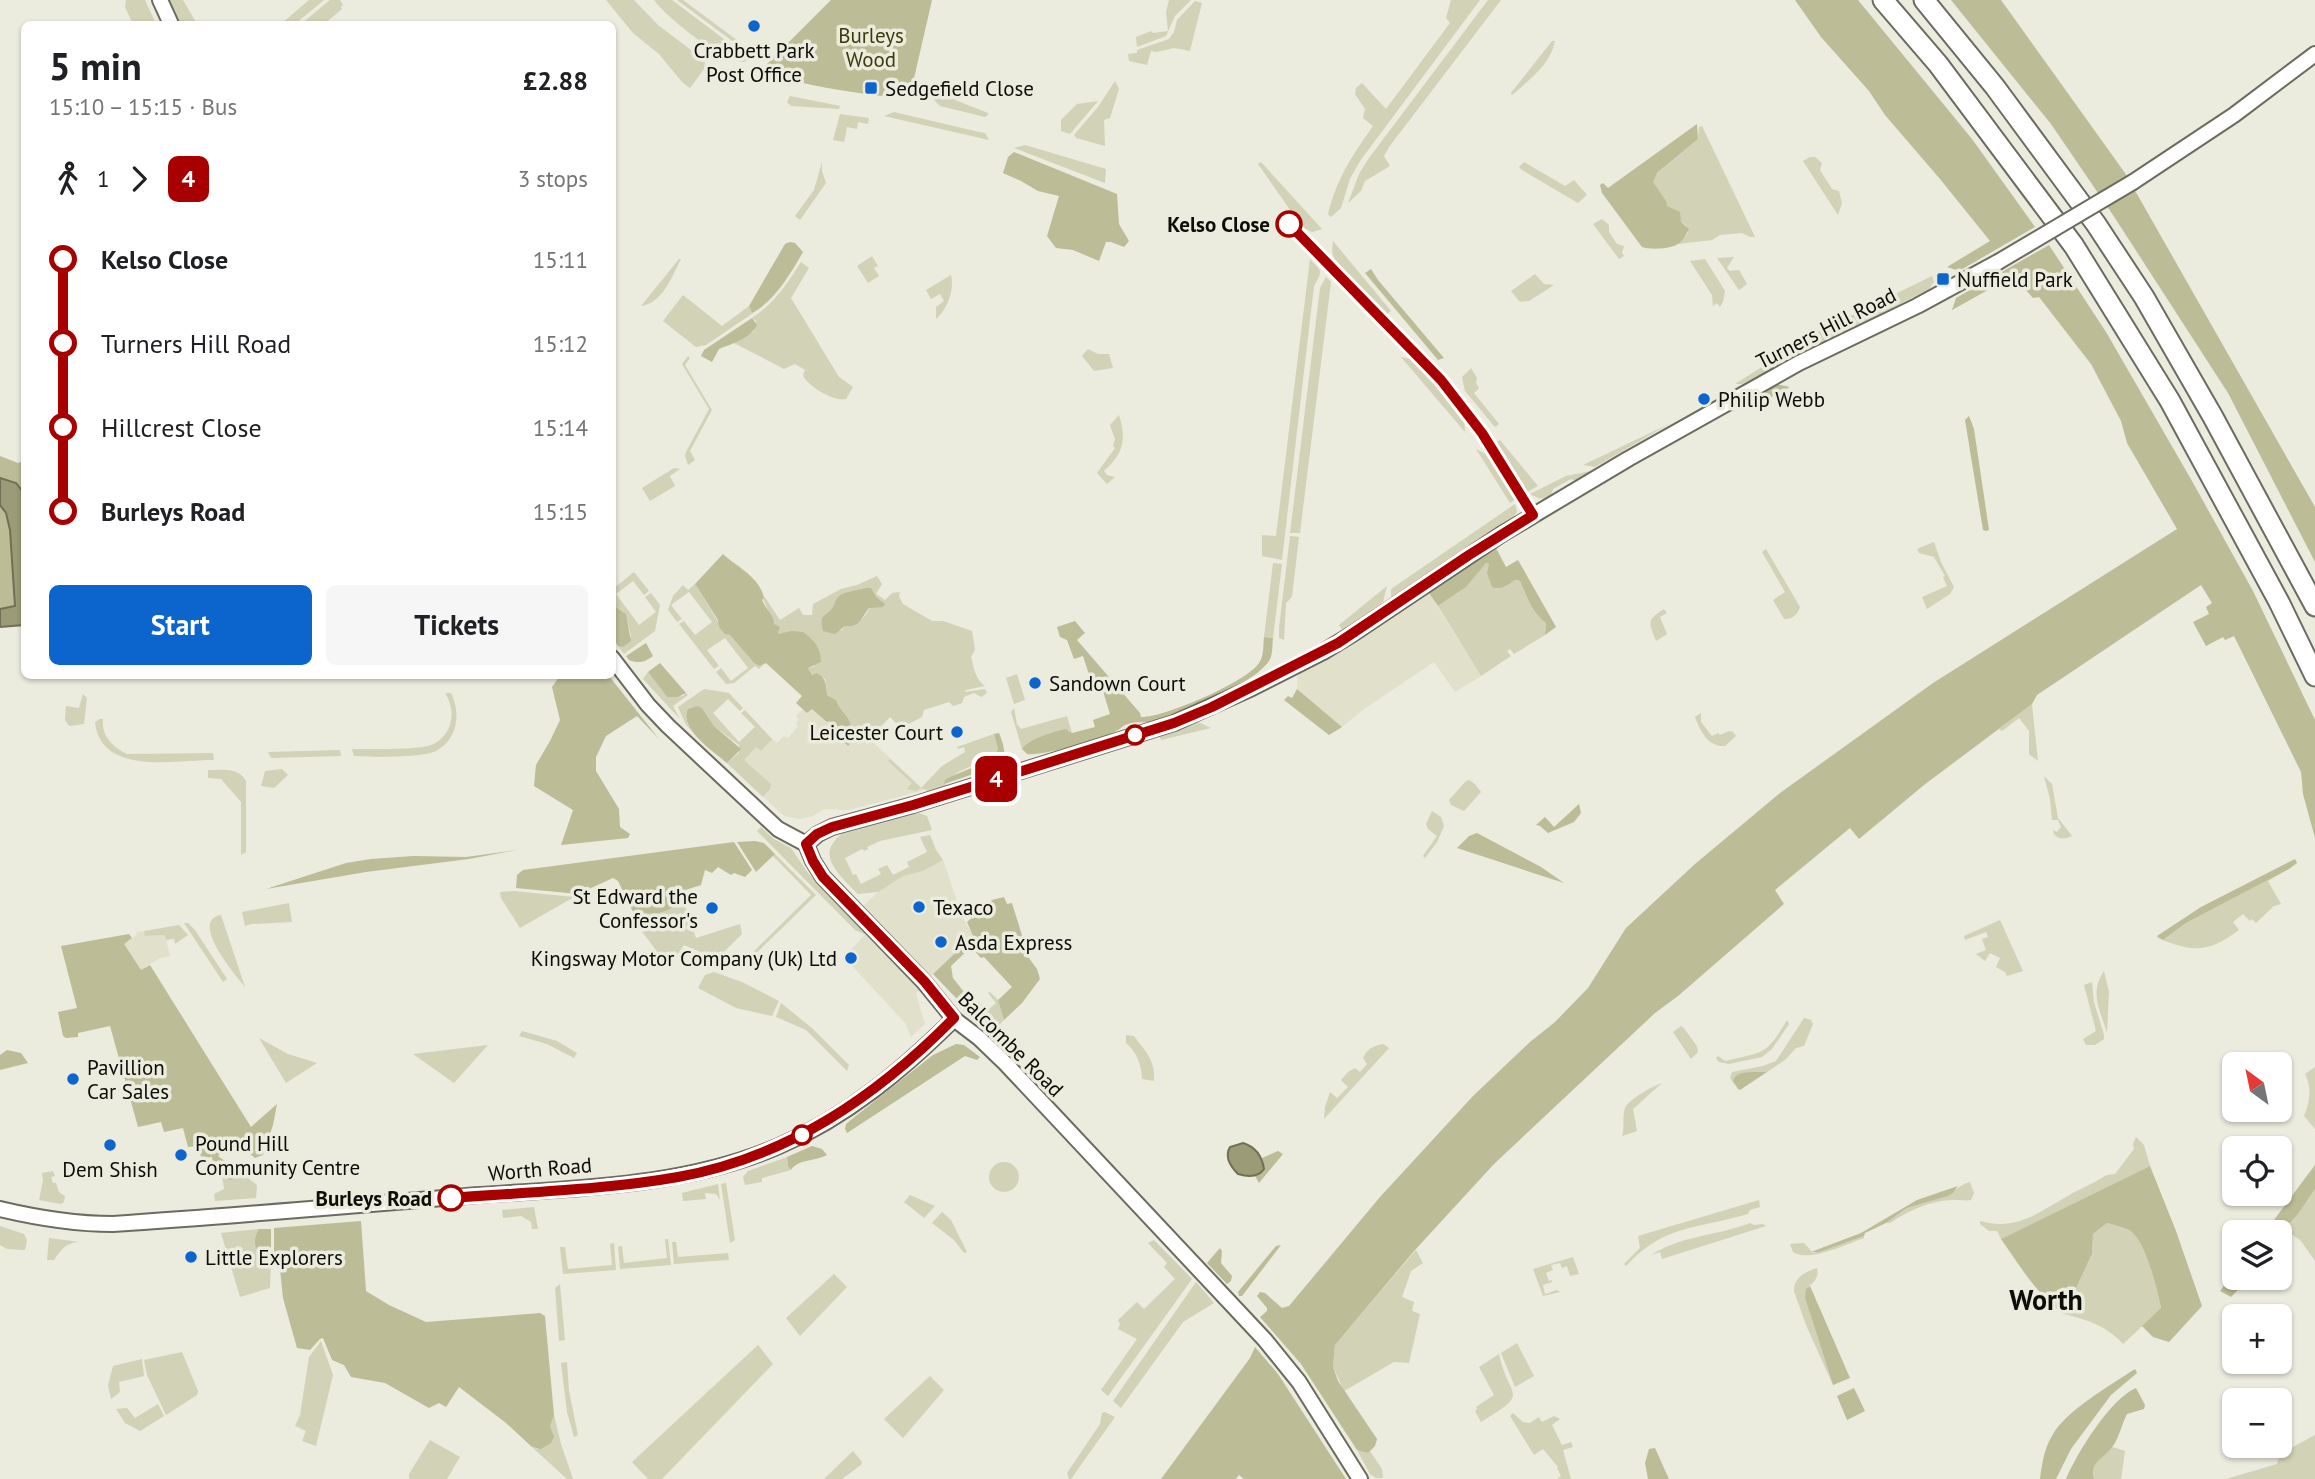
<!DOCTYPE html>
<html lang="en">
<head>
<meta charset="utf-8">
<style>
  body { margin:0; font-family:"PT Sans",sans-serif; background:#f6f6f6; color:#202124; height:100vh; display:flex; flex-direction:column; font-size:26px; white-space:nowrap }
  * { box-sizing:border-box; margin:0 }
  p { font-size:23px; color:#757577 }
  .icon { flex:none; width:38px; height:38px; fill:none; stroke:currentColor; stroke-width:2; stroke-linecap:round; stroke-linejoin:round }
  .map { position:relative; flex:1; overflow:hidden }
  .side { position:absolute; left:21px; top:21px; width:595px; height:658px; display:flex; flex-direction:column; background:#fff; border-radius:10px; box-shadow:0 2px 5px #0004 }
  .side>* { flex:none }
  .badge { padding:0 14px; border-radius:10px; font-size:24px; line-height:46px }
  .needle { width:46px; rotate:327deg }
  .fabs { position:absolute; left:2222px; top:1052px; display:grid; gap:14px }
  .fabs a { display:grid; place-items:center; width:70px; height:70px; border-radius:10px; background:#fff; box-shadow:0 2px 5px #0004; font-size:35px }
  .map>.badge { position:absolute; translate:-50% -50%; box-shadow:0 0 0 4px #fff }
  .legs { display:flex; align-items:center; gap:10px; height:77px; padding:0 28px; font-size:23px }
  .legs p { margin-inline-start:auto }
  .summary { display:flex; align-items:center; justify-content:space-between; height:119px; padding:0 28px }
  h1 { font-size:38px; font-weight:800; line-height:52px }
  .cta { display:flex; gap:14px; margin-top:auto; padding:14px 28px }
  .cta a { flex:1; height:80px; border-radius:10px; background:#0c64cd; color:#fff; font-size:28px; font-weight:800; line-height:80px; text-align:center }
  .cta a+a { background:#f6f6f6; color:#202124 }
  ul { padding:0 28px; list-style:none }
  li { display:flex; align-items:center; gap:24px; height:84px; font-size:26px }
  li i { display:grid; place-items:center; width:10px; height:100%; margin:0 9px; background:currentColor }
  li i::after { content:''; width:18px; height:18px; margin:-9px; border:5px solid; border-radius:50%; background:#fff }
  li p { margin-inline-start:auto }
  li:first-child i { background:linear-gradient(#0000 50%,currentColor 0) }
  li:last-child i { background:linear-gradient(currentColor 50%,#0000 0) }
  .map>svg:first-child { display:block }
  .built { fill:#e0e0cb }
  .green { fill:#d2d2b7; fill-rule:evenodd }
  .forest { fill:#bcbc96 }
  .water { fill:#9c9b77; stroke:#717056; stroke-width:2 }
  .lines { fill:none; stroke-linecap:round; stroke-linejoin:round }
  .secondary-casing { stroke:#6b6b5f; stroke-width:18 }
  .highway-casing { stroke:#6b6b5f; stroke-width:23 }
  .secondary { stroke:#fff; stroke-width:14 }
  .highway { stroke:#fff; stroke-width:19 }
  .secondary-bridge-casing { stroke:#6b6b5f; stroke-width:18; stroke-linecap:butt }
  .secondary-bridge { stroke:#fff; stroke-width:14 }
  .line-1-casing { stroke:#fff; stroke-width:16 }
  .line-1 { stroke:#a80000; stroke-width:10 }
  .poi-dot { fill:#0c64cd; stroke:#ebebde; stroke-width:2.5 }
  .stop-1-dot { fill:#fff; stroke:#a80000; stroke-width:3.5 }
  .labels { text-anchor:middle; dominant-baseline:central; stroke-width:7; stroke-linejoin:round; paint-order:stroke }
  .park-label { font-size:21px; fill:#3c3b0b; stroke:#ebebde }
  .poi-label { font-size:21px; fill:#0d0d09; stroke:#ebebde; text-anchor:start }
  .stop-label { font-size:21px; font-weight:bold; fill:#0d0d09; stroke:#ebebde; text-anchor:end }
  .street-label { font-size:21px; fill:#0d0d09; stroke:#ebebde }
  .district-label { font-size:28px; font-weight:bold; fill:#0d0d09; stroke:#ebebde }
</style>
</head>
<body>
<div class="map">
<svg width="2315" height="1479" viewBox="0 0 2315 1479">
  <rect width="100%" height="100%" fill="#ebebde"/>
  <!-- built -->
  <g class="built">
    <polygon points="1429,593 1481,676 1455,692 1434,662 1364,709 1342,727 1297,689 1298,674 1370,632"/>
    <polygon points="812,708 835,726 832,730 848,746 862,732 924,790 849,810 824,809 813,816 800,819 784,816 727,763 763,731 777,743 784,736 788,738 798,726 796,724 799,719 796,716 803,709 807,713"/>
    <polygon points="943,860 962,916 973,936 924,982 916,994 925,1024 911,1037 906,1024 844,957 872,927 857,912 878,892 903,875 923,871"/>
    <polygon points="144,931 146,936 165,935 170,956 160,958 141,970 123,944 137,935 136,932"/>
  </g>
  <!-- green -->
  <g class="green">
    <polygon points="126,0 145,0 156,24 133,24 125,7"/>
    <polygon points="169,0 183,0 197,24 181,24"/>
    <polygon points="309,0 324,0 295,24 281,24"/>
    <polygon points="330,0 340,0 343,5 341,7 342,9 324,24 301,24"/>
    <polygon points="606,0 634,0 658,25 695,53 693,56 705,63 704,69 690,88 682,82 659,54 633,33"/>
    <path d="M654,0H672L749,58L744,62C722,62 667,18 654,0Z"/>
    <polygon points="677,0 683,0 753,52 751,55"/>
    <polygon points="1169,0 1191,0 1175,16 1166,36 1137,47 1136,37 1151,31 1153,33 1168,31 1166,12"/>
    <path d="M1451,0H1480L1360,161L1350,179L1341,208L1331,217L1328,214C1337,178 1352,156 1373,126L1363,118L1365,109L1355,94L1356,88L1362,83L1386,109L1450,23L1446,18Z"/>
    <polygon points="1488,0 1501,0 1389,147 1384,156 1390,166 1365,181 1361,191 1348,203 1359,174 1369,158"/>
    <polygon points="1195,1 1202,3 1190,51 1174,48 1156,52 1151,51 1147,65 1129,61 1128,54 1137,53 1137,50 1169,39 1174,32 1177,20"/>
    <path d="M1552,41H1555C1551,64 1528,81 1512,95L1511,93Z"/>
    <polygon points="1115,81 1119,89 1110,118 1104,120 1105,146 1076,138 1074,135 1098,107"/>
    <polygon points="930,90 988,113 988,115 985,117 940,106 930,96"/>
    <polygon points="790,96 840,106 839,109 791,106 787,102"/>
    <polygon points="1098,101 1070,134 1061,131 1061,120 1077,104"/>
    <polygon points="894,112 979,132 985,133 989,140 884,116"/>
    <polygon points="840,114 869,118 868,124 858,122 857,129 847,127 844,142 833,140"/>
    <polygon points="1702,126 1755,237 1750,237 1742,233 1720,235 1712,240 1678,244 1688,233 1686,225 1681,222 1674,210 1667,206 1653,182 1654,176 1698,139 1699,127"/>
    <polygon points="1025,145 1106,169 1105,183 1014,148"/>
    <polygon points="1810,157 1815,157 1822,163 1820,170 1832,189 1839,191 1842,203 1838,215 1803,161"/>
    <polygon points="822,162 822,171 826,183 800,220 795,216 814,190"/>
    <polygon points="1261,162 1322,229 1312,232 1302,227 1258,164"/>
    <polygon points="1524,162 1565,186 1574,180 1587,195 1578,203 1522,170 1519,167"/>
    <polygon points="1602,219 1609,225 1609,232 1617,244 1624,246 1622,253 1624,256 1619,259 1593,224"/>
    <polygon points="1333,241 1391,311 1387,314 1336,263 1332,252"/>
    <polygon points="872,256 878,266 874,268 879,276 868,283 857,266"/>
    <polygon points="1734,257 1727,268 1730,271 1739,270 1747,284 1739,290 1717,258"/>
    <path d="M679,259H681C672,276 663,303 641,306Z"/>
    <path d="M1310,259C1322,272 1323,270 1314,286L1282,560L1262,556V535L1276,536Z"/>
    <polygon points="1705,259 1725,291 1723,302 1720,307 1717,303 1713,306 1712,295 1690,261"/>
    <path d="M801,262L809,268L791,298L839,377L853,387L846,399C834,402 807,386 803,375L805,370L795,364L784,369L734,343L754,331L756,321L752,318C774,304 787,284 801,262Z"/>
    <polygon points="1535,274 1544,284 1554,285 1529,301 1520,302 1511,291"/>
    <path d="M951,275C955,289 947,310 936,319V307L944,301L940,294L931,299L926,290Z"/>
    <polygon points="1932,276 1934,282 1929,289 1742,384 1735,384 1779,356 1795,343"/>
    <polygon points="1326,277 1331,282 1300,533 1290,533 1320,288"/>
    <polygon points="683,295 722,326 749,306 752,313 756,311 706,345 696,347 663,321"/>
    <polygon points="1088,349 1098,354 1109,354 1113,368 1094,371 1082,356"/>
    <polygon points="688,356 690,358 685,365 712,410 690,451 695,460 688,465 685,456 686,452 709,409 682,364"/>
    <polygon points="1401,357 1410,359 1428,376 1464,420 1465,432"/>
    <polygon points="1471,368 1477,378 1476,383 1479,388 1474,393 1499,424 1495,427 1465,391 1462,377"/>
    <path d="M1119,415C1127,440 1123,454 1104,471L1107,475L1115,477L1107,484L1097,473L1115,448L1113,446L1115,439L1110,425Z"/>
    <polygon points="1669,424 1595,467 1583,465"/>
    <polygon points="1500,440 1538,486 1527,492 1496,442"/>
    <polygon points="1476,449 1488,455 1516,499 1510,503"/>
    <polygon points="674,468 680,469 670,476 675,486 650,501 642,488"/>
    <path d="M1591,471L1576,481L1571,479L1553,489L1551,496C1543,501 1538,498 1530,494L1566,476Z"/>
    <polygon points="1515,504 1517,512 1512,519 1391,600 1391,589"/>
    <polygon points="1290,536 1299,537 1292,597 1286,603 1284,640 1279,638 1279,628"/>
    <polygon points="1934,542 1941,562 1954,587 1950,594 1927,609 1922,597 1947,586 1943,577 1945,576 1934,557 1919,553 1917,549"/>
    <path d="M1766,549L1800,607C1798,614 1792,620 1784,619L1773,600L1785,592L1762,552Z"/>
    <polygon points="1273,563 1282,564 1273,638 1264,637"/>
    <path d="M1485,563L1489,564L1496,589L1505,587L1515,580L1520,581C1527,597 1532,613 1546,623L1545,635L1514,654L1510,649L1507,651L1511,656L1481,676L1438,606L1466,587Z"/>
    <polygon points="634,572 649,591 644,595 633,581 616,594 639,625 656,612 645,597 651,593 660,605 655,631 624,654 618,646 623,647 631,636 626,614 613,605 613,589"/>
    <path d="M877,576L882,584L876,594L885,600L892,593L900,592L899,596L903,604L932,621H943L972,631L975,650L971,657C974,668 975,679 985,686L966,690L965,692L985,689L987,693L981,697L974,693L964,697L962,703L953,706L949,702L924,710L922,717L901,728L890,717L869,739L856,728L851,727C847,716 839,711 835,700L828,697L825,679L817,673L812,675L808,668L815,666L791,631L780,635L778,632L763,599L764,596L780,620L799,608L803,615H812L813,604L841,589L857,585ZM865,588L876,597C866,613 865,623 845,626L841,631L832,609C839,595 852,594 865,588Z"/>
    <polygon points="695,584 725,633 730,635 754,663 759,666 766,662 759,669 755,666 734,683 726,684 716,672 721,668 731,681 748,668 725,638 707,650 719,666 714,669 679,624 684,621 695,635 712,622 689,592 671,605 682,619 677,622 668,610 673,596 683,585 688,590"/>
    <polygon points="1387,586 1383,602 1343,631 1339,625"/>
    <path d="M1664,609L1667,613L1660,617L1667,634L1656,641C1649,622 1646,620 1664,609Z"/>
    <polygon points="648,672 667,697 683,696 686,693 688,695 673,706 680,719 643,679"/>
    <polygon points="1017,674 1025,700 1014,704 1006,678"/>
    <polygon points="704,689 729,693 743,708 740,711 728,699 713,713 739,742 755,727 741,713 745,710 772,739 761,751 756,747 744,760 771,784 770,789 763,797 727,763 739,753 739,745 714,726 702,708 687,723 692,731 686,725 678,707"/>
    <path d="M445,693H451C461,713 458,739 436,751C422,758 372,757 354,756L352,749C369,749 418,750 431,745C453,736 457,711 445,693Z"/>
    <polygon points="83,694 87,698 84,724 69,726 65,720 66,706 79,708"/>
    <polygon points="2032,704 2038,761 2029,754 2029,731 2019,718 2002,731 1999,729"/>
    <path d="M1014,708L1017,724L1021,729L1067,716L1072,733L1069,730C1056,730 1030,738 1022,749L1011,712Z"/>
    <path d="M1701,713V722L1712,736L1718,733L1720,735L1729,731L1733,732L1736,736L1725,746C1708,747 1701,732 1695,717Z"/>
    <path d="M100,719H103C101,736 113,747 127,754L213,753L214,760C176,760 100,776 95,722Z"/>
    <polygon points="1198,722 1211,728 1161,740 1159,734"/>
    <polygon points="994,734 998,749 992,757 958,772 944,784 948,785 929,791 921,788 916,791 907,789 912,783 888,761 890,759 921,788 942,766 965,752 964,747 958,749 957,747"/>
    <polygon points="340,750 341,756 271,758 268,752"/>
    <polygon points="282,769 288,775 274,788 261,786 265,771"/>
    <path d="M208,770C222,770 239,767 246,781V852L241,855V802L221,779L208,778Z"/>
    <path d="M2044,776L2052,784L2058,818L2072,836C2065,839 2059,840 2054,834L2053,830L2057,832L2061,827L2058,820H2052L2050,799Z"/>
    <polygon points="1469,780 1475,784 1481,792 1464,811 1451,805 1449,800 1465,782"/>
    <polygon points="1432,811 1441,817 1444,826 1437,842 1425,858 1423,856 1437,836 1428,829 1426,824"/>
    <path d="M919,813L927,816L932,830L880,841L867,847L868,849L864,851L862,849L845,858L853,875L856,874L861,884L881,874L878,869L887,865L893,875L909,867L907,862L927,852L920,837L930,835L936,850L943,860L923,871L903,876L878,892L858,894C842,877 813,855 842,834Z"/>
    <polygon points="761,827 774,839 791,848 808,873 866,935 855,930 757,831"/>
    <polygon points="775,854 816,895 741,968 738,967 811,895 773,856"/>
    <path d="M2289,869L2268,881L2281,904L2274,906L2256,923L2252,919L2250,921L2243,914L2233,922L2239,930C2211,951 2195,953 2163,940L2186,923Z"/>
    <polygon points="514,891 574,897 520,928 501,898 500,892"/>
    <polygon points="289,903 292,922 252,924 245,926 242,912"/>
    <path d="M684,903L696,938L740,924L742,934L717,959L684,945L669,967L643,933L633,912C655,917 665,908 684,903Z"/>
    <path d="M221,915L245,987C234,974 189,920 221,915Z"/>
    <polygon points="2000,920 2023,971 2007,976 2005,972 1996,967 2000,958 1990,953 1985,961 1976,954 1986,950 1982,939 1988,937 1986,932 1965,940 1964,936"/>
    <polygon points="184,923 188,923 195,930 227,979 223,982"/>
    <polygon points="179,925 188,935 175,944 174,939 166,940 165,935 145,936 144,931"/>
    <path d="M2104,971L2109,992L2107,1033C2100,1009 2089,994 2104,971Z"/>
    <polygon points="714,972 742,982 779,1001 772,1016 736,1008 698,988 705,975"/>
    <polygon points="2092,982 2094,1002 2104,1035 2104,1039 2095,1045 2086,1045 2083,1039 2096,1031 2084,985"/>
    <polygon points="990,992 998,1000 1004,1020 990,1034 976,1020 974,1014 978,1008 976,1005 979,1002 987,1011 996,1003 988,993"/>
    <polygon points="781,1003 813,1029 849,1065 847,1071 806,1030 776,1017"/>
    <polygon points="1804,1018 1811,1020 1813,1024 1804,1046 1796,1048 1785,1060 1767,1072 1752,1072 1733,1081 1735,1086 1730,1078 1732,1072 1763,1066 1776,1061"/>
    <path d="M1787,1020L1789,1024L1772,1049L1762,1057L1729,1064L1719,1062L1716,1058L1718,1056L1725,1061C1764,1051 1765,1057 1787,1020Z"/>
    <polygon points="1681,1026 1683,1027 1697,1046 1698,1052 1691,1059 1673,1032"/>
    <polygon points="522,1031 557,1041 577,1053 574,1058 547,1044 519,1036"/>
    <path d="M1126,1035L1134,1036C1145,1051 1156,1061 1154,1081L1142,1079C1142,1066 1137,1052 1126,1043Z"/>
    <polygon points="259,1038 288,1054 317,1063 286,1083"/>
    <path d="M1383,1044L1389,1048L1324,1119L1325,1107L1330,1092L1337,1098L1348,1087L1341,1080L1348,1072L1355,1068L1360,1072L1367,1064L1363,1058C1367,1049 1373,1046 1383,1044Z"/>
    <polygon points="488,1045 454,1083 413,1054"/>
    <path d="M2315,1067V1129L2304,1116C2310,1103 2312,1086 2305,1074Z"/>
    <path d="M1662,1083L1633,1109L1637,1131L1622,1136C1625,1127 1622,1117 1625,1108C1629,1099 1653,1086 1662,1083Z"/>
    <path d="M2136,1137L2144,1145L2150,1166L2001,1239L1997,1231H1989L1980,1224V1221C2016,1231 2036,1214 2066,1197C2075,1191 2086,1187 2095,1182C2103,1178 2105,1174 2115,1174L2134,1149L2133,1144Z"/>
    <polygon points="787,1157 788,1166 791,1170 762,1178 762,1182 745,1185 743,1177 748,1171"/>
    <circle cx="1004" cy="1177" r="15"/>
    <polygon points="236,1169 257,1185 256,1198 215,1201 214,1194 224,1189 222,1176 226,1179 236,1175"/>
    <polygon points="53,1171 55,1176 51,1177 53,1183 56,1183 59,1192 65,1196 64,1202 61,1204 39,1200 43,1180 42,1173"/>
    <path d="M1970,1182L1974,1193L1971,1200C1965,1201 1960,1200 1954,1200C1931,1200 1908,1211 1890,1223H1886L1907,1208L1948,1196C1958,1190 1957,1186 1970,1182Z"/>
    <polygon points="726,1183 735,1240 730,1243 721,1184"/>
    <polygon points="718,1184 720,1200 716,1194 705,1193 706,1199 683,1201 682,1193"/>
    <polygon points="2315,1189 2315,1261 2301,1241 2283,1228 2298,1214"/>
    <polygon points="910,1195 935,1206 924,1218 904,1202"/>
    <path d="M1759,1200L1760,1207L1750,1210L1748,1214C1698,1229 1664,1224 1626,1266L1624,1264L1640,1248L1638,1236Z"/>
    <polygon points="534,1207 538,1229 532,1229 531,1222 521,1216 503,1218 502,1210"/>
    <polygon points="942,1212 951,1220 967,1252 964,1253 954,1240 932,1223"/>
    <path d="M1750,1223L1754,1225L1763,1224L1766,1226L1662,1259L1660,1252L1651,1255C1682,1235 1717,1236 1750,1223Z"/>
    <path d="M2107,1223C2114,1225 2123,1227 2129,1230C2146,1240 2157,1290 2161,1309L2123,1344C2106,1325 2087,1320 2064,1314L2092,1254L2093,1234Z"/>
    <polygon points="0,1226 24,1234 27,1240 25,1250 7,1249 0,1245"/>
    <path d="M259,1229C250,1241 257,1257 268,1264L271,1262L270,1288L240,1297L221,1233Z"/>
    <path d="M1864,1236V1238C1847,1244 1808,1263 1793,1252L1790,1244L1804,1243L1813,1253Z"/>
    <path d="M49,1238L80,1242C66,1242 61,1250 54,1260H47Z"/>
    <polygon points="665,1239 668,1239 671,1265 620,1269 618,1247 622,1246 624,1263 667,1258"/>
    <polygon points="1154,1240 1192,1279 1108,1396 1101,1390 1137,1339 1118,1329 1120,1324 1118,1320 1137,1302 1144,1309 1175,1279 1164,1267 1167,1263 1148,1243"/>
    <polygon points="672,1242 676,1242 678,1257 728,1253 729,1260 674,1264"/>
    <polygon points="614,1243 616,1270 563,1274 560,1247 565,1247 568,1269 612,1265 610,1244"/>
    <polygon points="1416,1250 1423,1263 1411,1271 1402,1297 1414,1302 1412,1311 1420,1314 1409,1363 1394,1362 1344,1391 1333,1367 1335,1345"/>
    <polygon points="1573,1257 1579,1274 1570,1276 1567,1266 1562,1268 1560,1263 1551,1265 1553,1270 1546,1273 1549,1281 1552,1280 1552,1282 1543,1285 1545,1294 1557,1290 1560,1292 1543,1296 1533,1269"/>
    <path d="M1817,1268C1819,1277 1815,1282 1808,1287L1805,1298L1833,1385L1806,1325L1794,1291C1794,1277 1805,1272 1817,1268Z"/>
    <polygon points="834,1274 847,1287 800,1336 786,1318"/>
    <polygon points="1196,1282 1214,1303 1183,1322 1121,1408 1113,1401"/>
    <polygon points="560,1284 565,1340 559,1341 555,1288"/>
    <polygon points="321,1341 333,1375 316,1446 302,1441 306,1431 295,1426 300,1415 309,1357"/>
    <polygon points="1517,1343 1534,1376 1515,1387 1501,1353"/>
    <polygon points="758,1345 773,1364 662,1479 648,1479 632,1462"/>
    <polygon points="182,1352 198,1391 197,1395 166,1415 147,1375 144,1360"/>
    <path d="M1499,1354C1509,1400 1532,1391 1481,1422L1475,1411L1477,1409L1476,1407L1494,1395L1479,1367Z"/>
    <polygon points="142,1359 144,1376 119,1382 120,1392 111,1399 108,1385 113,1366"/>
    <polygon points="567,1362 569,1391 578,1435 574,1437 567,1412 561,1363"/>
    <polygon points="930,1376 944,1390 903,1438 884,1419"/>
    <polygon points="158,1404 164,1416 140,1431 125,1423 116,1409 127,1408 135,1418"/>
    <polygon points="1105,1412 1115,1417 1071,1479 1069,1479 1067,1473 1100,1424 1102,1413"/>
    <polygon points="1513,1413 1523,1422 1530,1423 1539,1417 1542,1422 1554,1416 1560,1419 1552,1425 1562,1445 1571,1442 1573,1447 1563,1450 1571,1479 1557,1479 1561,1476 1557,1468 1558,1467 1543,1449 1534,1455 1510,1416"/>
    <polygon points="554,1415 561,1444 573,1479 567,1479 532,1447 537,1449"/>
    <polygon points="2315,1435 2315,1479 2226,1479 2277,1464 2280,1454"/>
    <polygon points="430,1440 460,1457 447,1479 409,1479 409,1474"/>
    <path d="M2113,1447L2125,1451L2121,1479H2094C2091,1463 2101,1455 2113,1447Z"/>
    <polygon points="1357,1450 1368,1453 1370,1451 1382,1469 1383,1478 1376,1478 1370,1474"/>
    <polygon points="853,1451 862,1462 861,1465 842,1479 824,1479"/>
  </g>
  <!-- forest -->
  <g class="forest">
    <path d="M831,0H932L912,87L898,98C850,92 805,86 760,71Z"/>
    <polygon points="1795,0 1858,0 1972,139 2035,227 1959,271 1947,267 1990,241 1940,179 1885,115 1869,91 1821,37"/>
    <polygon points="1951,0 2001,0 2125,173 2315,507 2315,562 2228,393 2113,215 2051,124"/>
    <path d="M1697,124L1698,139L1657,173L1653,182L1666,201L1667,206L1680,212L1681,222L1689,229C1687,233 1682,242 1678,244C1671,249 1650,250 1642,247L1602,193L1600,185L1603,183L1608,188Z"/>
    <polygon points="1014,152 1117,194 1119,224 1129,241 1124,247 1111,242 1106,242 1099,261 1073,250 1056,248 1047,236 1059,196 1038,191 1021,181 1003,173 1008,157"/>
    <path d="M790,242L795,243L803,252C791,273 774,302 752,313L749,306L785,244Z"/>
    <polygon points="2049,245 2106,332 2192,481 2253,591 2315,720 2315,838 2303,794 2301,772 2234,636 2225,640 2223,637 2206,646 2193,622 2209,614 2206,607 2212,603 2201,585 2037,695 2032,704 1924,785 1859,839 1850,828 1775,890 1784,904 1678,996 1655,1013 1494,1164 1415,1250 1335,1345 1333,1367 1338,1381 1377,1439 1375,1446 1368,1453 1357,1450 1301,1364 1260,1317 1267,1311 1267,1308 1257,1296 1260,1292 1265,1293 1282,1308 1289,1306 1380,1197 1473,1096 1530,1042 1555,1022 1588,988 1626,928 1695,864 1780,793 1933,683 2177,529 2127,443 2121,421 2091,364 2039,297 2033,298 2013,276 1952,310 1956,298"/>
    <polygon points="1371,269 1378,280 1444,358 1438,360 1365,273"/>
    <path d="M752,318L757,325C751,338 732,344 719,349L712,362L701,356L704,350Z"/>
    <polygon points="1776,384 1790,387 1757,405 1758,409 1756,410 1752,402 1748,404 1747,400 1750,398"/>
    <polygon points="1969,416 1974,429 1989,530 1986,531 1983,530 1965,420"/>
    <polygon points="0,456 18,463 24,461 24,493 16,483 0,478"/>
    <path d="M0,505C16,522 14,582 15,606L0,609Z"/>
    <path d="M1496,548L1506,567L1518,560L1556,627L1545,635L1546,623C1532,613 1527,597 1520,581L1515,580C1508,585 1501,591 1492,587L1487,573L1489,564L1486,563L1466,587L1438,606L1429,593L1412,601Z"/>
    <path d="M723,554C737,567 756,575 763,594C766,603 759,595 764,604C768,612 774,615 774,624L780,627L778,632L779,634L791,631L803,632C814,640 821,648 821,662L808,668L812,675L817,673C828,679 825,687 828,696L836,700C839,711 850,716 851,727L862,732L848,746L832,730L835,726L829,721L827,722L812,709L807,713L796,703L802,696L766,663L759,666L754,663L730,635L725,634L719,627L718,620L695,584Z"/>
    <path d="M865,588H871L876,597L885,604L883,607L869,608C861,618 860,628 845,626L835,634L823,631C819,612 825,619 833,607C835,604 835,600 838,597C844,591 858,591 865,588Z"/>
    <polygon points="613,605 626,614 631,641 623,647 618,646 613,638"/>
    <path d="M1075,621L1085,633L1077,640L1140,713L1141,717C1163,718 1247,682 1259,663C1264,657 1263,645 1264,637L1273,638C1272,645 1273,653 1270,659C1259,682 1177,717 1151,722C1143,723 1133,721 1125,725C1121,727 1119,730 1116,731C1101,740 1043,756 1027,754L1022,749C1030,738 1053,732 1066,729L1072,733L1095,727L1093,720L1110,714L1102,688L1099,685L1093,687L1083,656L1074,659L1067,640L1060,637L1057,627Z"/>
    <path d="M646,643L653,656C645,662 639,664 629,660L626,656Z"/>
    <polygon points="660,663 686,693 678,697 667,697 648,672"/>
    <polygon points="560,676 609,676 659,739 637,716 606,736 596,757 596,771 619,809 620,827 630,834 628,838 561,845 573,810 534,786 536,765 550,741 560,720 552,687"/>
    <polygon points="1297,689 1342,727 1329,735 1284,700 1288,696 1292,698"/>
    <path d="M697,706L702,708L714,726L741,749L727,763C713,751 679,729 688,709Z"/>
    <path d="M999,733C1003,743 1008,756 1000,765L944,784L945,780C959,771 991,764 998,749L994,734Z"/>
    <polygon points="1579,804 1581,813 1574,822 1548,833 1540,826 1536,825 1545,817 1554,827"/>
    <polygon points="1477,833 1541,867 1564,883 1457,848 1469,836"/>
    <polygon points="755,841 764,843 775,854 756,872 737,842"/>
    <path d="M734,842L752,870L745,877L734,873L731,875L718,867L712,873L705,870L701,885L673,894L676,905C663,915 648,915 633,912L618,881L613,878L578,894L516,888L517,875L523,870Z"/>
    <polygon points="517,850 469,859 366,872 266,889 346,863 371,859 413,856 466,857"/>
    <polygon points="2295,859 2297,863 2289,869 2186,923 2163,940 2159,938 2157,936 2201,907"/>
    <polygon points="1004,897 1007,904 1012,903 1029,958 1037,969 1040,979 1022,1003 1004,1020 998,1000 1012,987 984,957 981,958 971,947 951,966 953,978 964,992 957,999 933,974 973,936 967,922 992,900"/>
    <polygon points="129,934 132,938 124,944 141,970 150,965 251,1127 277,1104 273,1125 263,1155 255,1158 232,1139 218,1156 236,1169 235,1178 231,1180 222,1176 215,1177 212,1157 202,1158 196,1146 188,1147 183,1128 164,1132 161,1122 138,1127 110,1026 78,1033 78,1037 66,1038 63,1036 58,1012 77,1008 61,946"/>
    <polygon points="956,1044 964,1045 980,1057 977,1060 965,1056 847,1133 845,1129 846,1124 857,1115 933,1055"/>
    <polygon points="7,1050 21,1053 28,1063 0,1070 0,1055"/>
    <path d="M1752,1072H1767L1740,1090L1738,1089L1733,1081C1736,1072 1744,1073 1752,1072Z"/>
    <path d="M812,1146L822,1149L827,1155C813,1162 798,1159 791,1170L788,1166L787,1157Z"/>
    <polygon points="1278,1151 1283,1154 1259,1183 1255,1176 1264,1169 1262,1158"/>
    <polygon points="2315,1165 2315,1189 2298,1214 2280,1233 2265,1232"/>
    <path d="M2150,1166L2176,1231L2202,1306L2169,1342L2153,1337L2142,1326L2161,1308C2157,1290 2146,1240 2129,1230C2123,1227 2114,1225 2107,1223L2093,1234L2092,1254L2064,1314C2037,1295 2020,1266 2001,1239Z"/>
    <polygon points="1958,1186 1953,1193 1948,1196 1907,1208 1886,1223 1865,1233 1864,1236 1819,1252 1811,1252 1861,1233 1917,1200"/>
    <polygon points="361,1221 366,1291 389,1305 426,1322 528,1314 540,1313 545,1316 554,1415 550,1426 554,1437 551,1443 541,1449 532,1447 506,1423 459,1387 446,1407 439,1403 429,1408 385,1383 351,1377 344,1365 332,1360 323,1338 320,1339 310,1350 297,1348 283,1298 280,1269 285,1267 274,1266 274,1228"/>
    <path d="M259,1229H271V1262L268,1264C257,1257 250,1241 259,1229Z"/>
    <polygon points="1281,1245 1242,1296 1239,1296 1238,1292 1276,1246"/>
    <polygon points="1220,1248 1222,1251 1221,1263 1232,1276 1231,1281 1227,1284 1207,1263"/>
    <polygon points="2235,1271 2235,1278 2249,1278 2231,1297 2220,1291"/>
    <polygon points="1810,1286 1850,1378 1833,1385 1805,1298 1806,1289"/>
    <polygon points="1255,1347 1278,1374 1346,1479 1244,1479 1239,1475 1236,1479 1161,1479 1250,1358"/>
    <path d="M2135,1369L2137,1373L2111,1395L2071,1449L2056,1479H2040C2042,1464 2044,1449 2052,1436C2065,1411 2111,1385 2135,1369Z"/>
    <polygon points="1854,1388 1865,1411 1847,1420 1837,1396"/>
    <path d="M2136,1388L2145,1405L2144,1409L2127,1414C2122,1423 2119,1438 2113,1446C2104,1459 2090,1460 2094,1479H2066C2077,1453 2110,1399 2136,1388Z"/>
    <polygon points="1655,1448 1669,1479 1648,1479 1645,1463 1649,1449"/>
  </g>
  <!-- water -->
  <g class="water">
    <polygon points="0,478 16,483 24,493 24,625 0,627 0,609 15,606 10,530 6,513 0,505"/>
    <path d="M1243,1143C1256,1147 1262,1156 1264,1169C1258,1178 1248,1177 1238,1174C1231,1167 1224,1157 1230,1147Z"/>
  </g>
  <g class="lines">
    <defs>
      <g id="secondary">
        <polyline points="160,0 171,24"/>
        <polyline points="2133,182 2234,115 2315,54"/>
        <polyline points="612,658 648,705 668,726 778,829 806,844 813,861 823,877 924,982 954,1019 979,1038 1005,1063 1265,1340 1299,1382 1360,1479"/>
        <polyline points="806,844 818,834 832,827 913,805 1174,723 1252,688 1323,652 1354,633 1502,534 1628,459 1799,363 1917,306 1998,262"/>
        <path d="M0,1209C38,1218 74,1224 113,1224C231,1216 349,1206 467,1196C572,1188 681,1188 779,1146C847,1117 902,1070 954,1019"/>
      </g>
      <g id="highway">
        <polyline points="1883,0 1938,64 2074,246 2170,401 2279,602 2315,676"/>
        <polyline points="1924,0 1995,87 2096,224 2144,297 2213,417 2315,606"/>
      </g>
    </defs>
    <!-- secondary casing -->
    <use href="#secondary" class="secondary-casing"/>
    <!-- highway casing -->
    <use href="#highway" class="highway-casing"/>
    <!-- secondary -->
    <use href="#secondary" class="secondary"/>
    <!-- highway -->
    <use href="#highway" class="highway"/>
    <defs>
      <polyline id="secondary-bridge" points="1998,262 2133,182"/>
    </defs>
    <!-- secondary-bridge casing -->
    <use href="#secondary-bridge" class="secondary-bridge-casing"/>
    <!-- secondary-bridge -->
    <use href="#secondary-bridge" class="secondary-bridge"/>
  </g>
  <g class="lines">
    <defs>
      <path id="line-1" d="M451,1198C526,1192 604,1190 678,1177C788,1157 876,1097 954,1018L925,982L823,877L813,861L806,844L817,834L832,827L913,805L1022,771L1174,723L1212,707L1338,643L1469,555L1533,515L1482,433L1441,380L1289,224"/>
    </defs>
    <!-- line-1 casing -->
    <use href="#line-1" class="line-1-casing"/>
    <!-- line-1 -->
    <use href="#line-1" class="line-1"/>
  </g>
  <!-- markers -->
  <g class="poi-dot">
    <circle cx="754" cy="26" r="7"/>
    <rect x="864" y="81" width="14" height="14" rx="3.5"/>
    <rect x="1936" y="272" width="14" height="14" rx="3.5"/>
    <circle cx="1704" cy="399" r="7"/>
    <circle cx="1035" cy="683" r="7"/>
    <circle cx="957" cy="732" r="7"/>
    <circle cx="919" cy="907" r="7"/>
    <circle cx="712" cy="908" r="7"/>
    <circle cx="941" cy="942" r="7"/>
    <circle cx="851" cy="958" r="7"/>
    <circle cx="73" cy="1079" r="7"/>
    <circle cx="110" cy="1145" r="7"/>
    <circle cx="181" cy="1155" r="7"/>
    <circle cx="191" cy="1257" r="7"/>
  </g>
  <g class="stop-1-dot">
    <circle cx="1289" cy="224" r="12"/>
    <circle cx="1135" cy="735" r="9"/>
    <circle cx="802" cy="1135" r="9"/>
    <circle cx="451" cy="1198" r="12"/>
  </g>
  <g class="labels">
    <!-- park labels -->
    <g class="park-label">
      <text x="871" y="35">Burleys<tspan x="871" dy="24">Wood</tspan></text>
    </g>
    <!-- poi labels -->
    <g class="poi-label">
      <text x="754" y="50" text-anchor="middle">Crabbett Park<tspan x="754" dy="24">Post Office</tspan></text>
      <text x="885" y="88">Sedgefield Close</text>
      <text x="1957" y="279">Nuffield Park</text>
      <text x="1718" y="399">Philip Webb</text>
      <text x="1049" y="683">Sandown Court</text>
      <text x="943" y="732" text-anchor="end">Leicester Court</text>
      <text x="698" y="896" text-anchor="end">St Edward the<tspan x="698" dy="24">Confessor's</tspan></text>
      <text x="933" y="907">Texaco</text>
      <text x="955" y="942">Asda Express</text>
      <text x="837" y="958" text-anchor="end">Kingsway Motor Company (Uk) Ltd</text>
      <text x="87" y="1067">Pavillion<tspan x="87" dy="24">Car Sales</tspan></text>
      <text x="195" y="1143">Pound Hill<tspan x="195" dy="24">Community Centre</tspan></text>
      <text x="110" y="1169" text-anchor="middle">Dem Shish</text>
      <text x="205" y="1257">Little Explorers</text>
    </g>
    <!-- stop labels -->
    <g class="stop-label">
      <text x="1270" y="224">Kelso Close</text>
      <text x="432" y="1198">Burleys Road</text>
    </g>
    <!-- street labels -->
    <g class="street-label">
      <text transform="translate(1826 328) rotate(-27)">Turners Hill Road</text>
      <text transform="translate(1011 1044) rotate(45)">Balcombe Road</text>
      <text transform="translate(540 1169) rotate(-5)">Worth Road</text>
    </g>
    <!-- district labels -->
    <g class="district-label">
      <text x="2046" y="1299">Worth</text>
    </g>
  </g>
</svg>
<div class="fabs">
<a><svg class="needle" viewBox="-14 -14 28 28"><path d="M0-13l5 13h-10z" fill="#e53935"/><path d="M0 13l5-13h-10z" fill="#757577"/></svg></a>
<a><svg class="icon" aria-label="locate" viewBox="0 0 24 24"><circle cx="12" cy="12" r="6"/><path d="M12 2v4M12 18v4M2 12h4M18 12h4"/></svg></a>
<a><svg class="icon" aria-label="layers" viewBox="0 0 24 24"><path d="M12 4l9 5-9 5-9-5zM3 14l9 5 9-5"/></svg></a>
<a>+</a>
<a>−</a>
</div>
<b class="badge" style="left:996px;top:779px;background:#a80000;color:#fff">4</b>
<section class="side">
<div class="summary"><div><h1>5 min</h1><p>15:10 – 15:15 · Bus</p></div><b>£2.88</b></div>
<div class="legs"><svg class="icon" aria-label="walk" viewBox="0 0 24 24"><circle cx="13" cy="4" r="2"/><path d="M13 8l-2 6 4 7M11 14l-3 7M7 12l3-4h3l4 4"/></svg>1<svg class="icon" aria-label="forward" viewBox="0 0 24 24"><path d="M9 5l7 7-7 7"/></svg><b class="badge" style="background:#a80000;color:#fff">4</b><p>3 stops</p></div>
<ul>
<li><i style="color:#a80000"></i><b>Kelso Close</b><p>15:11</p></li>
<li><i style="color:#a80000"></i><span>Turners Hill Road</span><p>15:12</p></li>
<li><i style="color:#a80000"></i><span>Hillcrest Close</span><p>15:14</p></li>
<li><i style="color:#a80000"></i><b>Burleys Road</b><p>15:15</p></li>
</ul>
<div class="cta"><a>Start</a><a>Tickets</a></div>
</section>
</div>
</body>
</html>
